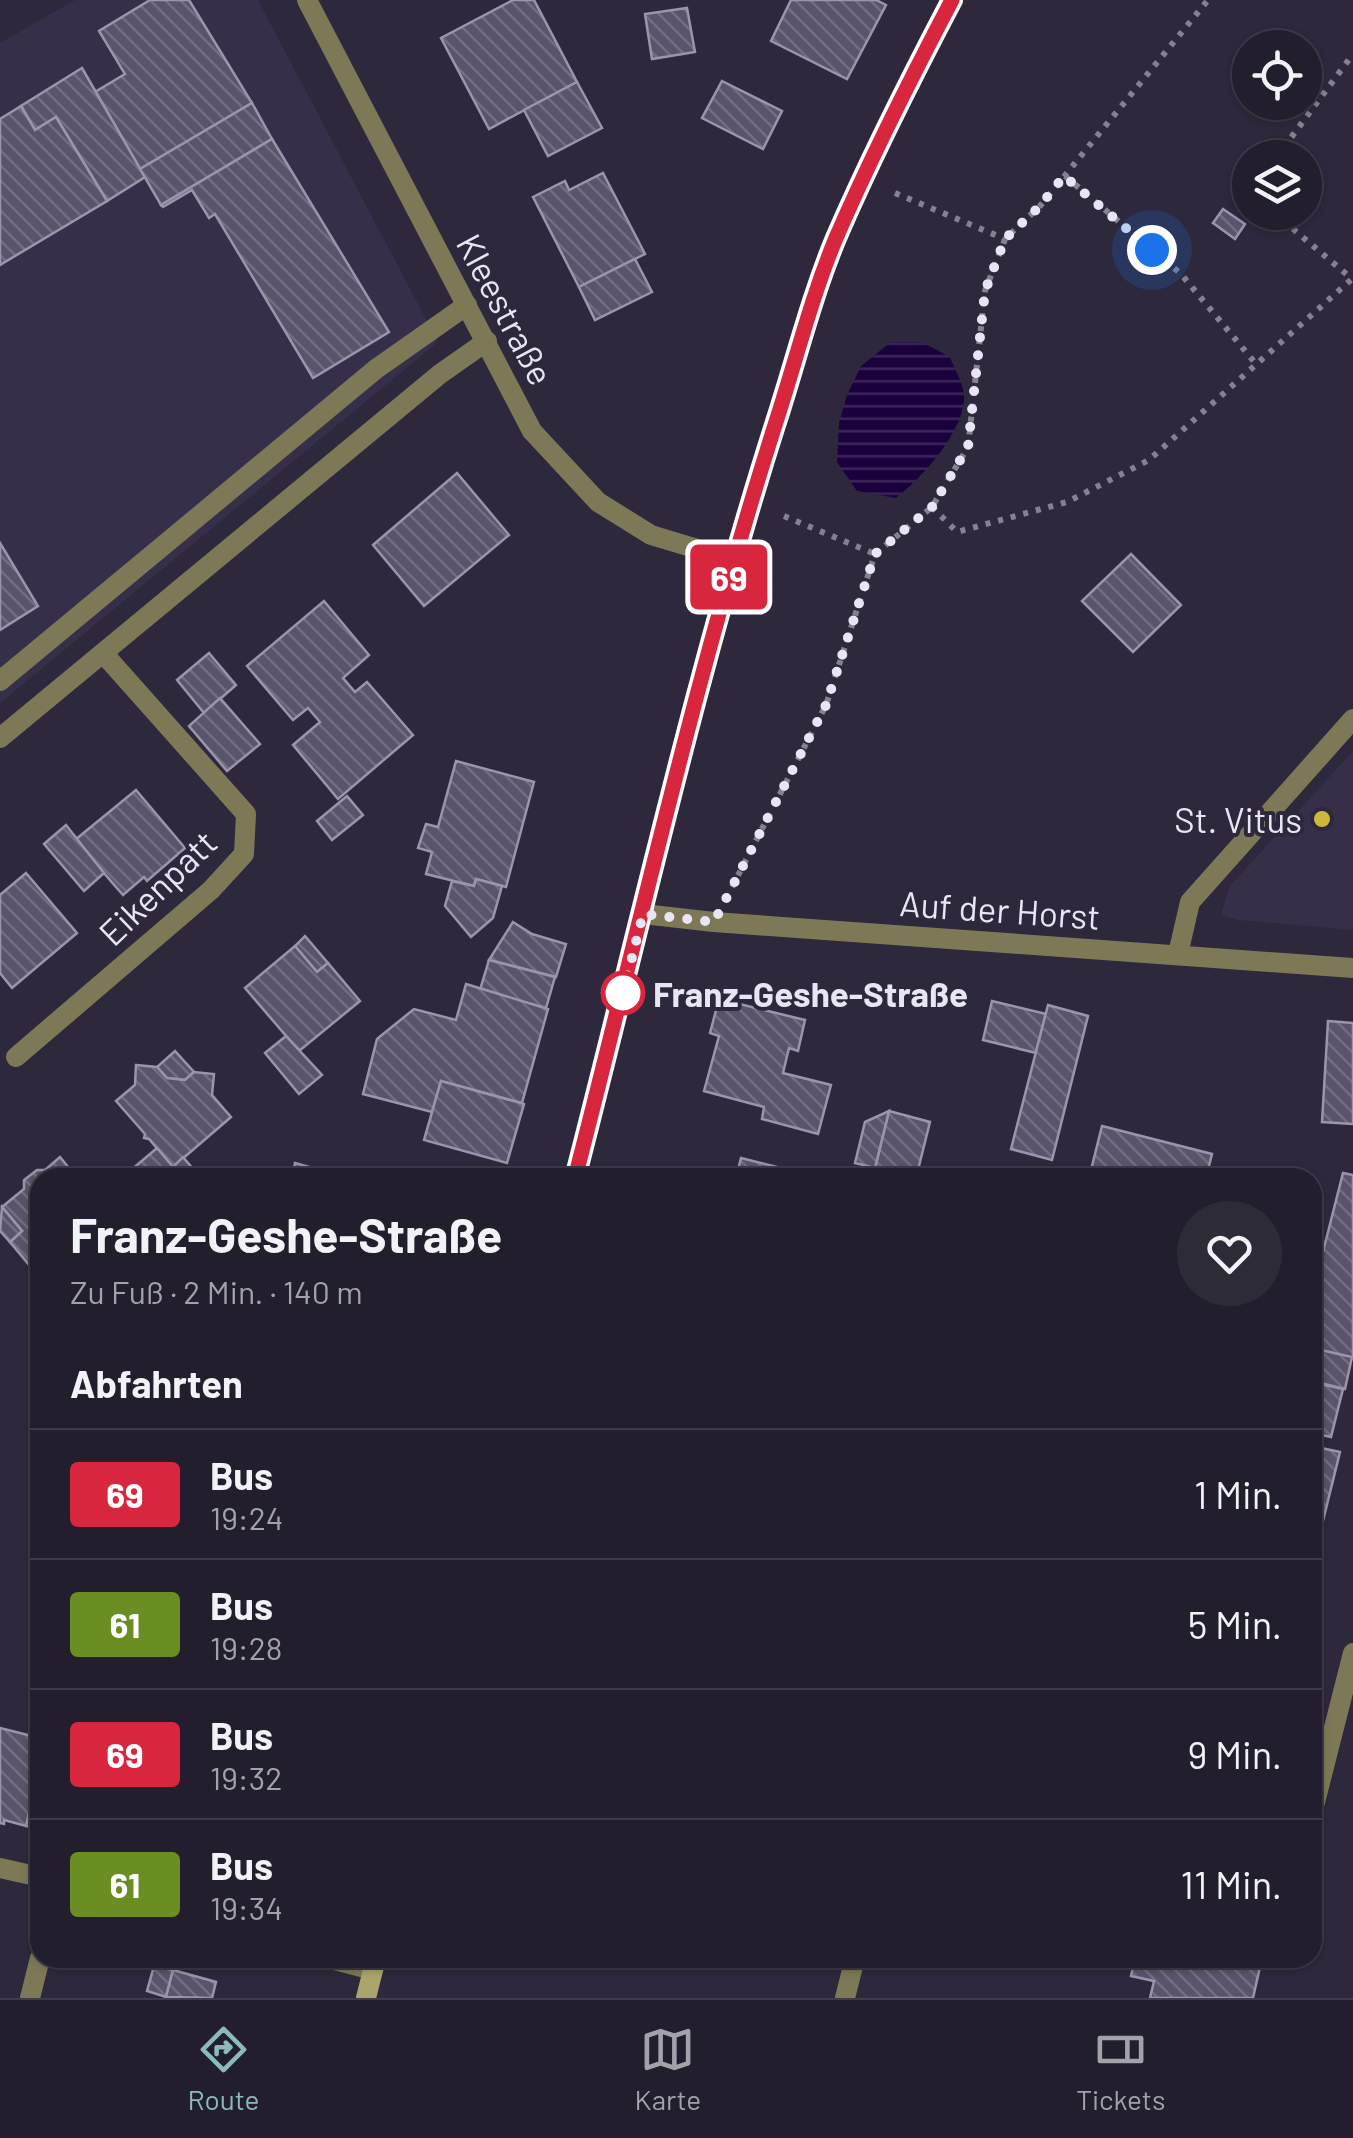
<!DOCTYPE html>
<html lang="de">
<head>
<meta charset="utf-8">
<style>
  body { margin:0; font-family:Barlow,sans-serif; background:#2e2b39; color:#f1f3f6; height:100vh; display:flex; flex-direction:column; font-size:38px; white-space:nowrap }
  * { box-sizing:border-box; margin:0 }
  p { font-size:32px; color:#a2a2aa }
  .icon { flex:none; width:55px; height:55px; fill:none; stroke:currentColor; stroke-width:2; stroke-linecap:round; stroke-linejoin:round }
  .map { position:relative; flex:1; overflow:hidden }
  .sheet { position:absolute; left:30px; top:1168px; width:1292px; height:800px; display:flex; flex-direction:column; background:#221e2d; border-radius:30px; box-shadow:0 2px 8px #0004,0 0 0 2px #3f3c49 }
  .sheet>* { flex:none }
  .badge { padding:0 20px; border-radius:8px; font-size:35px; line-height:65px }
  .tools { position:absolute; left:1232px; top:30px; display:grid; gap:20px }
  .tools a { display:grid; place-items:center; width:90px; height:90px; border-radius:50%; background:#221e2d; box-shadow:0 2px 8px #0004,0 0 0 2px #3f3c49; font-size:50px }
  .you { position:absolute; width:50px; height:50px; margin:-25px; border:8px solid #fff; border-radius:50%; background:#1a73e8; box-shadow:0 0 0 15px #1a73e833 }
  .map>.badge { position:absolute; translate:-50% -50%; box-shadow:0 0 0 5px #fff }
  h2 { padding:0 40px; font-size:38px; line-height:90px }
  .round { display:grid; place-items:center; flex:none; width:105px; height:105px; border-radius:52px; background:#2e2b39 }
  .overview { display:flex; align-items:center; justify-content:space-between; height:170px; padding:0 40px }
  h1 { font-size:48px; font-weight:700; line-height:75px }
  ul { padding:0; list-style:none }
  li { display:flex; align-items:center; gap:30px; height:130px; padding:0 40px; border-top:2px solid #3f3c49 }
  li div { flex:1 }
  li b { display:block; font-size:38px }
  li em { font-style:normal }
  li .badge { min-width:110px; font-weight:700; text-align:center }
  .menu { display:flex; justify-content:space-around; align-items:center; height:140px; border-top:2px solid #3f3c49; background:#221e2d; font-size:28px; color:#a2a2aa }
  .menu a { display:grid; justify-items:center; gap:5px }
  .menu .on { color:#8bbbb9 }
  .map>svg:first-child { display:block }
  .built { fill:#362f4a }
  .water { fill:url(#water-rules) }
  .building { fill:url(#building-back-hatch); stroke:#9a94ad; stroke-width:2.5 }
  .lines { fill:none; stroke-linecap:round; stroke-linejoin:round }
  .path { stroke:#858192; stroke-width:6; stroke-dasharray:5 8; stroke-linecap:butt }
  .service { stroke:#7d7957; stroke-width:20 }
  .minor { stroke:#7d7957; stroke-width:20 }
  .tertiary { stroke:#7d7957; stroke-width:20 }
  .secondary { stroke:#aca46d; stroke-width:20 }
  .line-casing { stroke:#fff; stroke-width:22 }
  .line { stroke:#d7263d; stroke-width:15 }
  .walk { stroke:#e9e6f4; stroke-width:10; stroke-dasharray:0 18 }
  .poi-dot { fill:#ccb939; stroke:#2d283c; stroke-width:4 }
  .stop-dot { fill:#fff; stroke:#d7263d; stroke-width:5 }
  .labels { text-anchor:middle; dominant-baseline:central; stroke-width:8; stroke-linejoin:round; paint-order:stroke }
  .street-label { font-size:35px; fill:#e9e6f4; stroke:#2d283c }
  .poi-label { font-size:35px; fill:#e9e6f4; stroke:#2d283c; text-anchor:end }
  .stop-label { font-size:35px; font-weight:bold; fill:#e9e6f4; stroke:#2d283c; text-anchor:start }
</style>
</head>
<body>
<div class="map">
<svg width="1353" height="1998" viewBox="0 0 1353 1998">
  <defs>
    <pattern id="water-rules" width="6" height="5" patternUnits="userSpaceOnUse" patternTransform="scale(2.5)"><rect width="6" height="5" fill="#1b003e"/><path d="M0 2.5h6" fill="none" stroke="#3c255a"/></pattern>
    <pattern id="building-back-hatch" width="6" height="6" patternUnits="userSpaceOnUse" patternTransform="scale(2.5)"><rect width="6" height="6" fill="#5a546b"/><path d="M-1 5l2 2M0 0l6 6M5-1l2 2" fill="none" stroke="#726d81"/></pattern>
  </defs>
  <rect width="100%" height="100%" fill="#2d283c"/>
  <!-- built -->
  <g class="built">
    <polygon points="75,0 258,0 438,342 0,703 0,43"/>
    <polygon points="1353,751 1353,930 1238,920 1221,915 1229,887"/>
  </g>
  <!-- water -->
  <path class="water" d="M891,342H922L950,357C954,368 963,383 964,394C966,430 922,478 896,498L857,491L837,462L839,423L847,395L861,366Z"/>
  <!-- building -->
  <g class="building">
    <polygon points="150,0 189,0 252,103 140,169 95,92 125,74 99,31"/>
    <polygon points="513,0 534,0 577,82 489,129 441,38"/>
    <polygon points="791,0 876,0 886,5 847,79 771,41"/>
    <polygon points="687,8 695,52 652,59 645,14"/>
    <polygon points="82,68 145,177 107,201 56,117 35,130 21,106"/>
    <polygon points="722,81 782,111 763,149 702,118"/>
    <polygon points="577,82 602,128 548,156 524,110"/>
    <polygon points="252,103 272,139 161,205 140,169"/>
    <polygon points="21,106 35,130 56,117 107,201 0,265 0,119"/>
    <polygon points="272,139 389,332 313,378 215,214 209,218 192,190 163,207 161,205"/>
    <polygon points="603,173 645,254 579,287 533,197 565,181 569,190"/>
    <polygon points="1223,209 1245,224 1235,239 1213,223"/>
    <polygon points="635,259 652,292 595,320 579,287"/>
    <polygon points="457,473 509,535 424,606 373,545"/>
    <polygon points="0,543 38,606 0,630"/>
    <polygon points="1131,554 1181,605 1133,652 1082,601"/>
    <polygon points="324,601 369,655 343,678 355,692 367,682 413,735 338,799 293,745 320,722 308,708 293,720 247,666"/>
    <polygon points="209,653 236,685 204,713 177,680"/>
    <polygon points="220,698 260,744 227,771 189,726"/>
    <polygon points="456,761 534,782 506,887 476,879 474,886 426,874 432,852 418,848 426,824 438,827"/>
    <polygon points="136,790 185,848 147,881 144,877 123,895 75,840"/>
    <polygon points="347,796 363,815 332,840 317,821"/>
    <polygon points="66,825 104,873 84,891 44,844"/>
    <polygon points="26,873 77,933 12,988 0,973 0,895"/>
    <polygon points="476,879 502,886 493,918 471,937 445,906 452,881 474,886"/>
    <polygon points="513,922 532,934 566,944 556,977 489,960"/>
    <polygon points="305,936 328,963 317,972 295,946"/>
    <polygon points="295,946 317,972 328,963 360,1001 299,1051 245,988"/>
    <polygon points="489,960 555,977 546,1008 480,990"/>
    <polygon points="466,984 548,1009 522,1103 441,1081 432,1112 363,1094 377,1039 414,1009 456,1020"/>
    <polygon points="719,999 805,1020 798,1051 789,1048 783,1073 831,1085 818,1134 762,1119 764,1107 704,1091 719,1036 710,1033"/>
    <polygon points="992,1001 1046,1014 1036,1053 983,1040"/>
    <polygon points="1048,1005 1088,1016 1052,1160 1011,1149"/>
    <polygon points="1328,1021 1353,1023 1353,1124 1322,1122"/>
    <polygon points="286,1036 322,1075 299,1094 265,1053"/>
    <polygon points="175,1051 194,1072 185,1080 167,1078 157,1067"/>
    <polygon points="136,1065 157,1067 167,1078 185,1080 194,1072 214,1074 212,1095 231,1117 173,1167 149,1139 144,1138 145,1134 116,1101 135,1085"/>
    <polygon points="441,1081 524,1104 507,1163 424,1140"/>
    <polygon points="889,1111 930,1122 916,1178 875,1168"/>
    <polygon points="889,1111 875,1168 855,1163 865,1122"/>
    <polygon points="1102,1126 1212,1154 1206,1178 1089,1178"/>
    <polygon points="157,1148 173,1167 183,1157 200,1177 136,1178 130,1171"/>
    <polygon points="60,1157 77,1178 40,1178 40,1278 10,1242 22,1231 2,1207 24,1189 24,1180 37,1170 45,1170"/>
    <polygon points="741,1158 822,1178 736,1178"/>
    <polygon points="295,1163 348,1178 292,1178"/>
    <polygon points="1343,1173 1353,1175 1353,1358 1312,1348 1312,1295"/>
    <polygon points="2,1207 22,1231 10,1242 0,1231"/>
    <polygon points="1312,1348 1352,1357 1345,1389 1312,1381"/>
    <polygon points="1312,1382 1343,1389 1331,1437 1312,1433"/>
    <polygon points="1312,1446 1340,1452 1320,1533 1312,1531"/>
    <polygon points="0,1728 40,1738 40,1770 26,1826 4,1820 4,1824 0,1823"/>
    <polygon points="40,1770 40,1829 26,1826"/>
    <polygon points="1135,1958 1262,1958 1253,1998 1150,1998 1154,1981 1131,1976"/>
    <polygon points="154,1966 173,1970 166,1997 147,1991"/>
    <polygon points="173,1970 216,1982 212,1998 166,1997"/>
  </g>
  <g class="lines">
    <!-- path -->
    <g class="path">
      <polyline points="1276,158 1353,54"/>
      <polyline points="1065,176 1181,274 1256,364"/>
      <polyline points="895,193 1005,239"/>
      <polyline points="1273,212 1351,278"/>
      <polyline points="932,507 957,532 1067,502 1149,460 1353,278"/>
      <polyline points="784,516 875,554"/>
      <polyline points="732,887 826,705 875,554 932,507 968,447 985,291 1005,239 1040,206 1208,0"/>
    </g>
    <!-- service -->
    <polyline class="service" points="0,681 376,369 467,305"/>
    <!-- minor -->
    <g class="minor">
      <polyline points="0,738 440,374 487,341"/>
      <polyline points="643,914 714,922 1353,968"/>
      <polyline points="1178,954 1190,902 1353,719"/>
      <polyline points="16,1057 211,890 244,854 246,814 103,653"/>
      <polyline points="1312,1814 1353,1653"/>
      <polyline points="0,1868 40,1877"/>
      <polyline points="327,1958 373,1970"/>
      <polyline points="30,1998 40,1958"/>
      <polyline points="845,1998 855,1958"/>
    </g>
    <!-- tertiary -->
    <polyline class="tertiary" points="307,0 532,431 598,502 651,535 734,560"/>
    <!-- secondary -->
    <g class="secondary">
      <path d="M575,1178C640,926 695,672 775,425C795,364 811,298 836,238C871,157 911,79 951,0"/>
      <polyline points="366,1998 376,1958"/>
    </g>
  </g>
  <g class="lines">
    <defs>
      <path id="line" d="M575,1178C640,926 696,673 775,425C795,364 811,298 836,238C871,157 911,78 952,0"/>
    </defs>
    <!-- line casing -->
    <use href="#line" class="line-casing"/>
    <!-- line -->
    <use href="#line" class="line"/>
    <!-- walk -->
    <polyline class="walk" points="623,993 643,914 714,922 826,705 875,554 932,507 968,447 985,291 1005,239 1040,206 1064,176 1152,250"/>
  </g>
  <!-- markers -->
  <circle class="poi-dot" cx="1322" cy="819" r="10"/>
  <circle class="stop-dot" cx="623" cy="993" r="20"/>
  <g class="labels">
    <!-- street labels -->
    <g class="street-label">
      <text transform="translate(506 309) rotate(62)">Kleestraße</text>
      <text transform="translate(157 887) rotate(-44)">Eikenpatt</text>
      <text transform="translate(1000 909) rotate(4)">Auf der Horst</text>
    </g>
    <!-- poi labels -->
    <g class="poi-label">
      <text x="1302" y="819">St. Vitus</text>
    </g>
    <!-- stop labels -->
    <g class="stop-label">
      <text x="653" y="993">Franz-Geshe-Straße</text>
    </g>
  </g>
</svg>
<div class="tools">
<a><svg class="icon" aria-label="locate" viewBox="0 0 24 24"><circle cx="12" cy="12" r="6"/><path d="M12 2v4M12 18v4M2 12h4M18 12h4"/></svg></a>
<a><svg class="icon" aria-label="layers" viewBox="0 0 24 24"><path d="M12 4l9 5-9 5-9-5zM3 14l9 5 9-5"/></svg></a>
</div>
<div class="you" style="left:1152px;top:250px"></div>
<b class="badge" style="left:729px;top:577px;background:#d7263d;color:#fff">69</b>
<section class="sheet">
<div class="overview"><div><h1>Franz-Geshe-Straße</h1><p>Zu Fuß · 2 Min. · 140 m</p></div><a class="round"><svg class="icon" aria-label="heart" viewBox="0 0 24 24"><path d="M12 20l-8-8c-3-5 5-10 8-4 3-6 11-1 8 4z"/></svg></a></div>
<h2>Abfahrten</h2>
<ul>
<li><span class="badge" style="background:#d7263d;color:#fff">69</span><div><b>Bus</b><p>19:24</p></div><em>1 Min.</em></li>
<li><span class="badge" style="background:#6b8e23;color:#fff">61</span><div><b>Bus</b><p>19:28</p></div><em>5 Min.</em></li>
<li><span class="badge" style="background:#d7263d;color:#fff">69</span><div><b>Bus</b><p>19:32</p></div><em>9 Min.</em></li>
<li><span class="badge" style="background:#6b8e23;color:#fff">61</span><div><b>Bus</b><p>19:34</p></div><em>11 Min.</em></li>
</ul>
</section>
</div>
<nav class="menu">
<a class="on"><svg class="icon" aria-label="directions" viewBox="0 0 24 24"><path d="M12 3l9 9-9 9-9-9zM9 14v-3h6M13 9l2 2-2 2"/></svg>Route</a>
<a><svg class="icon" aria-label="map" viewBox="0 0 24 24"><path d="M3 6l6-2 6 2 6-2v14l-6 2-6-2-6 2zM9 4v14M15 6v14"/></svg>Karte</a>
<a><svg class="icon" aria-label="tickets" viewBox="0 0 24 24"><path d="M3 7h18v10H3zM15 7v10"/></svg>Tickets</a>
</nav>
</body>
</html>
